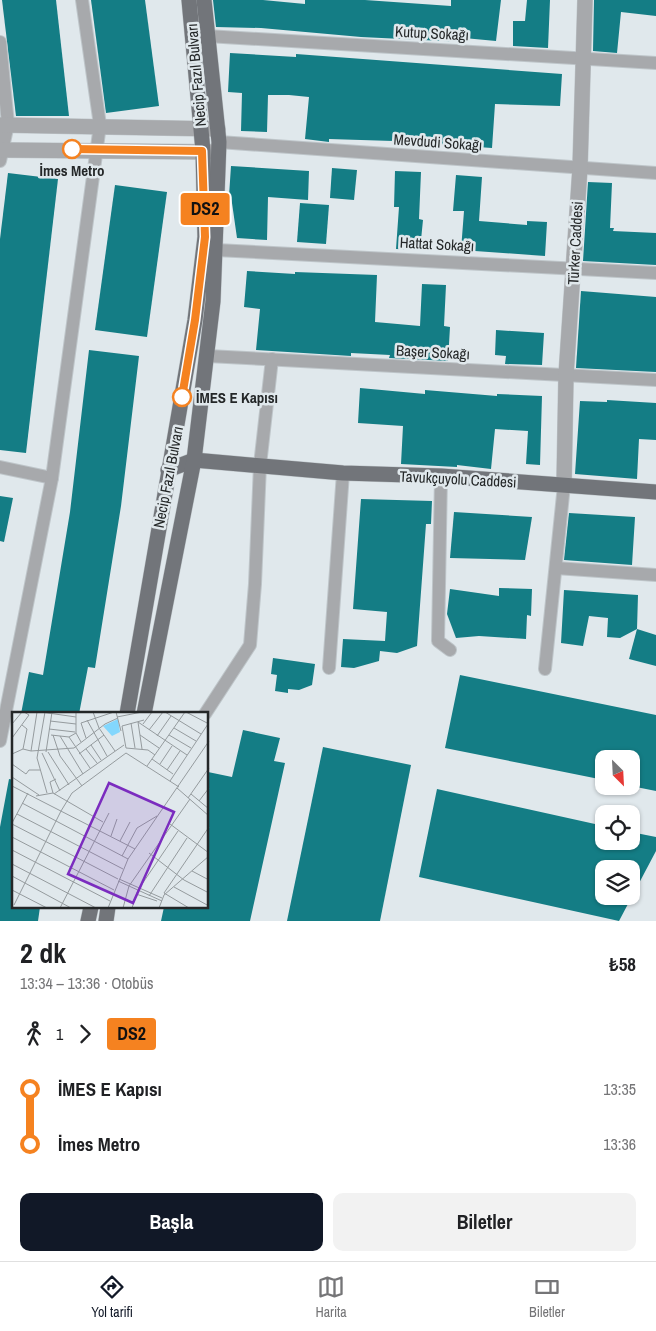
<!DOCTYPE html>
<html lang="tr">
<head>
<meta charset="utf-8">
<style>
  body { margin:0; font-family:"Archivo Narrow",sans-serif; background:#f2f2f2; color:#202124; height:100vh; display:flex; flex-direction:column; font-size:19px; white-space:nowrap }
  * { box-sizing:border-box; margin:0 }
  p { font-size:16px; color:#757577 }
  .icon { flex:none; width:28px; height:28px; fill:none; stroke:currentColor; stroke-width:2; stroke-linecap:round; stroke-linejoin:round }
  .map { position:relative; height:921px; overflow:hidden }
  .side { display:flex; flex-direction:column; background:#fff; flex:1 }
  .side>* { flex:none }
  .badge { padding:0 10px; border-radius:4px; font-size:18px; line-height:32px }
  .needle { width:32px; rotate:156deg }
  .fabs { position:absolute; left:595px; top:750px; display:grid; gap:10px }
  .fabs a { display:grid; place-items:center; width:45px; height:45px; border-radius:10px; background:#fff; box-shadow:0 1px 4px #0004; font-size:25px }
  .map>.badge { position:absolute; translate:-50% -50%; box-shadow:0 0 0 2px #fff }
  .legs { display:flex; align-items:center; gap:8px; height:55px; padding:0 20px; font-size:16px }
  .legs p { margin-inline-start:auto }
  .head { display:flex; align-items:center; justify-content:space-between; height:85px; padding:0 20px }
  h1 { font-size:28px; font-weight:800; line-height:38px }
  .cta { display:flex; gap:10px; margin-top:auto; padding:10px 20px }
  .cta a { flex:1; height:58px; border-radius:10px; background:#111827; color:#fff; font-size:20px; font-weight:800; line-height:58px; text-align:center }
  .cta a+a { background:#f2f2f2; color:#202124 }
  ul { padding:0 20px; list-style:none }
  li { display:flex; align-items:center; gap:18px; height:55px; font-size:19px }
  li i { display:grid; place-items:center; width:8px; height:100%; margin:0 6px; background:currentColor }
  li i::after { content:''; width:12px; height:12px; margin:-6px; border:4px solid; border-radius:50%; background:#fff }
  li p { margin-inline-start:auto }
  li:first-child i { background:linear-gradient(#0000 50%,currentColor 0) }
  li:last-child i { background:linear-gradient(currentColor 50%,#0000 0) }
  .tab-bar { display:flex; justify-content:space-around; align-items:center; height:70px; border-top:1px solid #e0e0e0; background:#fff; font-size:14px; color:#757577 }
  .tab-bar a { display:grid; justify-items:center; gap:2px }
  .tab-bar .current { color:#111827 }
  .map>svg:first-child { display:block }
  .building { fill:#147d85; fill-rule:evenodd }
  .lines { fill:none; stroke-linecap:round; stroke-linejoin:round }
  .minor-casing { stroke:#bec5c9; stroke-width:14 }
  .tertiary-casing { stroke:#bec5c9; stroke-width:16 }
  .primary-casing { stroke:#bec5c9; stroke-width:16 }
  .minor { stroke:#a7a9ac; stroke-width:12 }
  .tertiary { stroke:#a7a9ac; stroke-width:15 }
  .primary { stroke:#72757a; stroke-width:15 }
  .line-1-casing { stroke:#fff; stroke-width:11 }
  .line-1 { stroke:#f58220; stroke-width:8 }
  .stop-1-dot { fill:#fff; stroke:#f58220; stroke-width:2.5 }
  .labels { text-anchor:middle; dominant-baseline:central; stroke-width:5; stroke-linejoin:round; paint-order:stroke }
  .street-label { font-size:15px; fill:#242728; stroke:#e0e8ec }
  .stop-label { font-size:15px; font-weight:bold; fill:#242728; stroke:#e0e8ec }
  .inset-road { fill:none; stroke:#959b9e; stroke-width:1 }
  .view { fill:#7b2cbf; fill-opacity:0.15; stroke:#7b2cbf; stroke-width:2.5 }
  .inset-edge { fill:none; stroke:#242728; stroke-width:2.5 }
</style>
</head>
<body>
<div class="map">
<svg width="656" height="921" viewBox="0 0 656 921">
  <rect width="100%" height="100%" fill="#e0e8ec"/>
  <!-- building -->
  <g class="building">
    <polygon points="2,0 56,0 69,116 16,116"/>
    <polygon points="91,0 145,0 159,106 106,113"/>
    <polygon points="213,0 263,0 305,4 305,0 365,0 451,6 451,0 501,0 496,41 464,38 464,42 361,37 261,28 216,27"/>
    <polygon points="527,0 550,0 548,48 513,46 513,21 525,21"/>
    <polygon points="594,0 656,0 656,16 621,12 617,53 593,51"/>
    <polygon points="230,53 296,57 296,54 562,74 560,106 495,104 492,148 393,141 329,139 329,142 305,139 309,97 289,95 268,95 267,132 241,131 242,93 228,92"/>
    <polygon points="231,166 309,171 308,200 268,197 267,240 237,238 231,196 229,196"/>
    <polygon points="332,168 357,170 354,200 330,198"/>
    <polygon points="395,171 421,172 419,219 423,220 420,250 396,249 399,207 394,207"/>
    <polygon points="8,173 58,179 26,453 0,450 0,239"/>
    <polygon points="456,175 482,177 479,221 527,225 527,221 547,222 545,256 461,250 464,211 453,211"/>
    <polygon points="588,182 612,183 610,228 614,228 613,231 656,233 656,265 583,261"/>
    <polygon points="115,185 167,192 147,337 95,330"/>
    <polygon points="300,203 329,205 326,244 297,242"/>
    <polygon points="247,271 295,274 295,272 377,275 375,322 420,326 422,284 446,285 444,326 450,327 448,361 389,358 390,355 351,353 351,356 256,350 260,309 244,307"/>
    <polygon points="581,291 656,297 656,372 576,368"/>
    <polygon points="496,330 544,333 542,365 505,364 506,356 495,355"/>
    <polygon points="89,350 139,356 121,506 95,668 88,667 79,714 21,714 29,672 43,675 70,512"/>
    <polygon points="360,388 425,394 425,390 497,396 497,394 542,396 540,465 526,464 528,431 495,429 491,469 457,465 457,467 401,464 403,426 358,423"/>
    <polygon points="607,400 656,403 656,440 639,439 637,479 575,474 580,401 607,402"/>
    <polygon points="0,496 13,498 4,542 0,541"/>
    <polygon points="361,499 432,501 431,524 426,524 417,646 397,653 380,651 379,661 354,668 341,667 343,639 385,641 387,612 353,609"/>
    <polygon points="454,512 532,517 525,560 450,558"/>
    <polygon points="569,513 635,517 632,565 564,560"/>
    <polygon points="499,588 532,589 531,616 527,615 526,639 479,636 456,638 447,614 450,589 499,596"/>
    <polygon points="564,590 638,595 637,629 620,638 607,637 608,618 589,616 583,646 561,643"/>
    <polygon points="637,629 656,635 656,666 629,659"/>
    <polygon points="273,658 315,664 312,685 299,690 288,689 288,693 275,691 277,675 271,674"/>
    <polygon points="460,675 656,715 656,791 631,786 631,759 604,759 604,780 445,748"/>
    <polygon points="243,730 280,738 274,761 285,763 250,921 161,921 164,907 208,907 208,772 232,777"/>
    <polygon points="323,747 411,765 380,921 287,921"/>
    <polygon points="9,779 14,780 14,907 40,907 38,921 0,921 0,827"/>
    <path d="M437,789L604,826V841H631V832L656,837V851L619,921L419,877ZM604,869H631V896H604Z"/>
  </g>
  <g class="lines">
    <defs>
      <g id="minor">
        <polyline points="207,36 656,63"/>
        <polyline points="0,42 8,124 0,161"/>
        <polyline points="219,142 656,173"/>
        <polyline points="216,250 656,273"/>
        <polyline points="208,356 656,380"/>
        <polyline points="0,467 52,478"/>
        <polyline points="441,476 438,641 450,650"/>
        <polyline points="556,568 656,575"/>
        <polyline points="329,668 343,473"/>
        <polyline points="545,669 564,485"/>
        <polyline points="205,714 250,645 255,584 260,465 272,359"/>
        <polyline points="0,741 52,478 100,125 82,0"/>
      </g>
      <g id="tertiary">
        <polyline points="0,125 218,129"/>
        <polyline points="0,150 216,152"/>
        <polyline points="564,485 566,375 580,168 585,0"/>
      </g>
      <g id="primary">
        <polyline points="168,470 194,460 343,473 441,476 656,492"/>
        <polyline points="127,714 195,320 205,237 203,151 189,0"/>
        <polyline points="144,714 194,460 213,301 219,142 204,0"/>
        <polyline points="88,921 91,907"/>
        <polyline points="106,921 108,907"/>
      </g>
    </defs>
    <!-- minor casing -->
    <use href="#minor" class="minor-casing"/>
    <!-- tertiary casing -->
    <use href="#tertiary" class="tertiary-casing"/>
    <!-- primary casing -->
    <use href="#primary" class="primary-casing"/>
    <!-- minor -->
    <use href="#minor" class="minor"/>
    <!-- tertiary -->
    <use href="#tertiary" class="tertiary"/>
    <!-- primary -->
    <use href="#primary" class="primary"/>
  </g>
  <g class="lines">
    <defs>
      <polyline id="line-1" points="72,149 202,151 205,237 195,320 182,397"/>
    </defs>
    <!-- line-1 casing -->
    <use href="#line-1" class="line-1-casing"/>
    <!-- line-1 -->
    <use href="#line-1" class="line-1"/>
  </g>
  <!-- markers -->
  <g class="stop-1-dot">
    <circle cx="72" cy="149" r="9"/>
    <circle cx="182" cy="397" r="9"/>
  </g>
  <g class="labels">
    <!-- street labels -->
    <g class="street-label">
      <text transform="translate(432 33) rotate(3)">Kutup Sokağı</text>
      <text transform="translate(196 75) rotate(-95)">Necip Fazıl Bulvarı</text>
      <text transform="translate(438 142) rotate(4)">Mevdudi Sokağı</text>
      <text transform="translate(575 243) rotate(-87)">Türker Caddesi</text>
      <text transform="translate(437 244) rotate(3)">Hattat Sokağı</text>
      <text transform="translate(433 352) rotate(3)">Başer Sokağı</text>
      <text transform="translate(168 477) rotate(-79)">Necip Fazıl Bulvarı</text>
      <text transform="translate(458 479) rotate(3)">Tavukçuyolu Caddesi</text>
    </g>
    <!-- stop labels -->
    <g class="stop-label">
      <text x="72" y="170">İmes Metro</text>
      <text x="196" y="397" text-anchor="start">İMES E Kapısı</text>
    </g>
  </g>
  <!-- overview -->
  <g transform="translate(12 712)">
    <rect width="196" height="196" fill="#e0e8ec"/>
    <path d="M106,7L108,20L100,24L91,14Z" fill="#83d7fd"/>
    <path class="inset-road" d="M29,0L64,5M33,0L25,46L35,81M64,0V21L69,30M81,0L87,16L103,39M104,0L109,19M153,0L189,22M174,0L197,12M105,5L130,0M75,8L95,44M132,8L110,14L114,36L136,38L143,43M38,9L64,12M126,10L175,43M126,10L130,37M119,11L123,36M0,12L10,0M131,12L140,0M162,16L184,29M37,17L63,20M137,18L151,0M39,23L57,25L64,21M41,23L48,44L70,74M128,23L147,36M157,23L179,36M48,24L71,62M145,24L159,4M57,25L78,56M0,26L17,3L12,0M74,26L69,11L102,0M79,33L89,48M11,37L19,39L25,0M74,37L85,51M19,39L62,36L93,12L106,6M34,40L40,0M36,40L57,73M30,41L48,79M0,42L11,37L15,17L10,13M67,42L92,23M140,47L161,62M0,52L14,62L17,58H28M148,52L160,34M135,54L173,0M155,58L168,39M0,65L27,83M158,69L196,12M0,74L123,137M165,76L197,104M41,81L38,70L44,67M42,82L112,33M179,82L197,97M24,84L41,81L91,110M176,86L197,56M187,89L197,76M10,91L116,147M49,99L60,81L114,41L167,75M5,102L111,157M0,111L16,81M0,112L106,167M158,112L197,141M99,124L105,107M0,125L102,178M108,129L118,110M0,138L98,189M137,141L172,168L197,181M110,144L125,116L145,104M0,152L84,196M180,159L197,168M0,164L59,196M107,167L150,186M106,169L150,189M162,175L197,194M0,178L35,196M124,182L145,189M137,184L175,126M2,193L49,99M48,196L97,101M96,196L116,147L197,29M111,196L117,174L178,87M120,196L126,178L166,119M147,196L152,183L197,144M177,196L152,181L197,115"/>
    <path class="view" d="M97,71L162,100L121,191L56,162Z"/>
    <rect width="196" height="196" class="inset-edge"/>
  </g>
</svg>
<div class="fabs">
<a><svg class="needle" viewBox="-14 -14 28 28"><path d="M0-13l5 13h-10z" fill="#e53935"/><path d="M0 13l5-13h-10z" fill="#757577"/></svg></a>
<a><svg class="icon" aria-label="locate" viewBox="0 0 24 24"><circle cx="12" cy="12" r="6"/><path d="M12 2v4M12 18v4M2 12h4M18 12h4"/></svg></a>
<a><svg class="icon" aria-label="layers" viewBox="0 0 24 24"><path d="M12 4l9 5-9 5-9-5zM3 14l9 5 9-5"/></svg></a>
</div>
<b class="badge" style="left:205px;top:209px;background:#f58220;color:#111">DS2</b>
</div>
<section class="side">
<div class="head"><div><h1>2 dk</h1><p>13:34 – 13:36 · Otobüs</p></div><b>₺58</b></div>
<div class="legs"><svg class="icon" aria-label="walk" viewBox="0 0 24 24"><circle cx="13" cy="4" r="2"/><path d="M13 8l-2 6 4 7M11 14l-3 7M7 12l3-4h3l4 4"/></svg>1<svg class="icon" aria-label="forward" viewBox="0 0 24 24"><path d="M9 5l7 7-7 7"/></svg><b class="badge" style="background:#f58220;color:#111">DS2</b></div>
<ul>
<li><i style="color:#f58220"></i><b>İMES E Kapısı</b><p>13:35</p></li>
<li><i style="color:#f58220"></i><b>İmes Metro</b><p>13:36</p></li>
</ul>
<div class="cta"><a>Başla</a><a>Biletler</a></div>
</section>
<nav class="tab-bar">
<a class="current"><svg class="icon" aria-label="directions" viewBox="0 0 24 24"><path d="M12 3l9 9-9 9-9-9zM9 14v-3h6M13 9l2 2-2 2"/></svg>Yol tarifi</a>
<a><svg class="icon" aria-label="map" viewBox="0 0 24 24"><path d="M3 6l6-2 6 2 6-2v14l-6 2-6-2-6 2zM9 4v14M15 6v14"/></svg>Harita</a>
<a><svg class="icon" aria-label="tickets" viewBox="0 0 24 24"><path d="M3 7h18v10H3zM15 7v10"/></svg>Biletler</a>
</nav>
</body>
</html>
